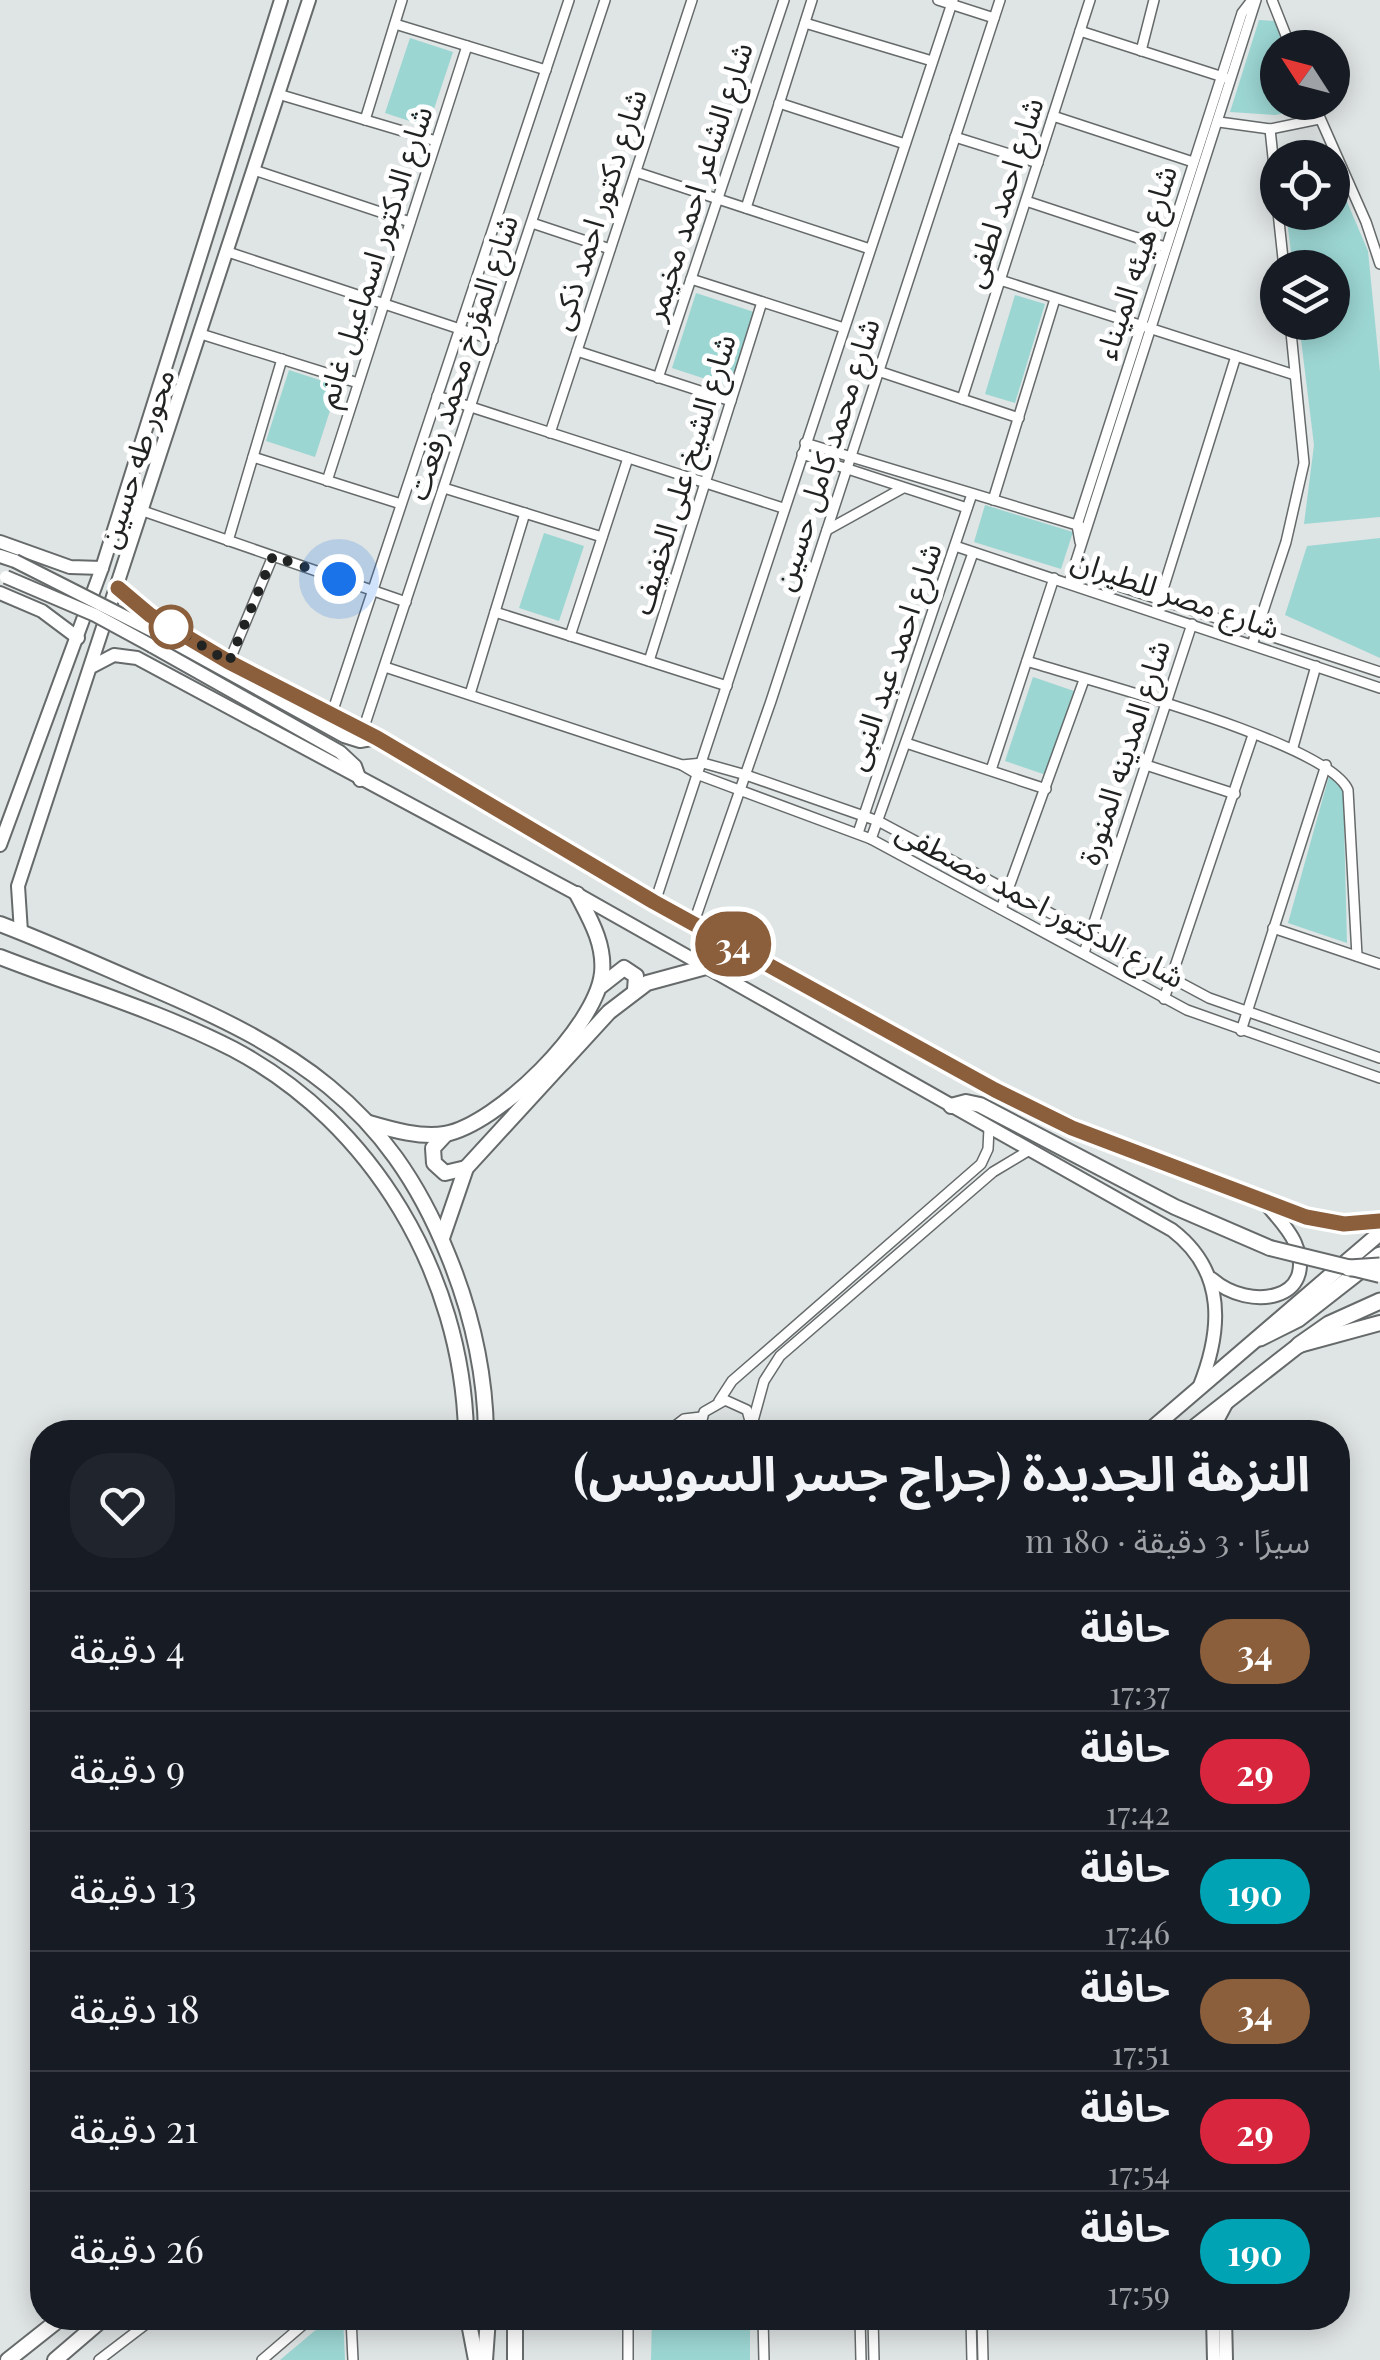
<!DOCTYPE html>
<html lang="ar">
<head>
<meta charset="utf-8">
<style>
  body { margin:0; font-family:"Playfair Display","Noto Sans Arabic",serif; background:#20242c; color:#f1f3f6; direction:rtl; height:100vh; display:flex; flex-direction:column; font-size:38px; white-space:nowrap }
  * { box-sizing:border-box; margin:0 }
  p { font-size:32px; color:#9ea1a6 }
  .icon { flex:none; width:55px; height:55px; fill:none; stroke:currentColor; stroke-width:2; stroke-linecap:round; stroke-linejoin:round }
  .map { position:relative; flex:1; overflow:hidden; direction:ltr }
  .details { position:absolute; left:30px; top:1420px; width:1320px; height:910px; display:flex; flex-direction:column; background:#171b24; border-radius:40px; box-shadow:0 5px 25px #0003; direction:rtl }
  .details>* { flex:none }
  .badge { padding:0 20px; border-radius:32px; font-size:35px; line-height:65px }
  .needle { width:65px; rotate:306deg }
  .tools { position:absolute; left:1260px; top:30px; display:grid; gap:20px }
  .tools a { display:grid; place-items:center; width:90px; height:90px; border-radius:50%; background:#171b24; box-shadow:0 5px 25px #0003; font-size:50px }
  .you { position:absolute; width:50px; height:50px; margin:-25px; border:8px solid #fff; border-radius:50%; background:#1a73e8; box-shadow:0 0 0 15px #1a73e833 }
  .map>.badge { position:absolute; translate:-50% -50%; box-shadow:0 0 0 5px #fff }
  .round { display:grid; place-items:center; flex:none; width:105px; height:105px; border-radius:40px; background:#20242c }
  .head { display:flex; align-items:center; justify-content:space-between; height:170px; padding:0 40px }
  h1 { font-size:48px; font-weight:700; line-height:75px }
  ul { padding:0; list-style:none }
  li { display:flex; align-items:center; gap:30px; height:120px; padding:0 40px; border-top:2px solid #363941 }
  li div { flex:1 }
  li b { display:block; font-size:38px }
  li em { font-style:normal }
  li .badge { min-width:110px; font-weight:700; text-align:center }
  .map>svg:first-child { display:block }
  .green { fill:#9cd6d3 }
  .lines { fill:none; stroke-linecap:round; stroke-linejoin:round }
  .street-casing { stroke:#666a6a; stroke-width:12 }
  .secondary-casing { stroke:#666a6a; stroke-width:16 }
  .primary-casing { stroke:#666a6a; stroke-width:18 }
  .highway-casing { stroke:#666a6a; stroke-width:19 }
  .street { stroke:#fff; stroke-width:9 }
  .secondary { stroke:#fff; stroke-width:12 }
  .primary { stroke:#fff; stroke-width:14 }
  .highway { stroke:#fff; stroke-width:15 }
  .secondary-bridge-casing { stroke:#666a6a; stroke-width:16; stroke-linecap:butt }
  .primary-bridge-casing { stroke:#666a6a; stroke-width:18; stroke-linecap:butt }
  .highway-bridge-casing { stroke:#666a6a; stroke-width:19; stroke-linecap:butt }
  .secondary-bridge { stroke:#fff; stroke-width:12 }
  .primary-bridge { stroke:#fff; stroke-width:14 }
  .highway-bridge { stroke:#fff; stroke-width:15 }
  .line-casing { stroke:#fff; stroke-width:22 }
  .line { stroke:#8b5e3c; stroke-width:15 }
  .walk { stroke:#212323; stroke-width:10; stroke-dasharray:0 18 }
  .stop-dot { fill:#fff; stroke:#8b5e3c; stroke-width:5 }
  .labels { text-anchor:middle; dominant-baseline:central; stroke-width:10; stroke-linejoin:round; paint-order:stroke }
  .street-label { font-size:30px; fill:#212323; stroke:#fff }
</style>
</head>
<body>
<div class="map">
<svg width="1380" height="2360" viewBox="0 0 1380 2360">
  <rect width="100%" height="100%" fill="#dfe4e4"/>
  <!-- green -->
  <g class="green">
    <polygon points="1259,20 1275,21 1285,47 1278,48 1278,102 1306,103 1309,109 1275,115 1230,112"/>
    <polygon points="410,38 453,52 428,127 385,113"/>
    <polygon points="1333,169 1368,251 1380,372 1380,517 1304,524 1314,445 1299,323 1332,322 1332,268 1293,267 1286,213 1332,212"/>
    <polygon points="696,293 754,312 730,387 672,368"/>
    <polygon points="1015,295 1045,304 1015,403 985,394"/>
    <polygon points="289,370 338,386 315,457 266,441"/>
    <polygon points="985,505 1073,532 1061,569 974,542"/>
    <polygon points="544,533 584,546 559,621 519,608"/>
    <polygon points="1380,538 1380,658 1285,615 1307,546"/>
    <polygon points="1033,677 1074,691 1046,775 1005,761"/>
    <polygon points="1329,776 1343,785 1347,943 1288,923"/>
    <polygon points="330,2318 343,2318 345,2360 280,2360"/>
    <polygon points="652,2318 750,2318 750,2360 651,2360"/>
  </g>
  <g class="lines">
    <defs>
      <g id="street">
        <polyline points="938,0 994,18"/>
        <polyline points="1272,0 1291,48"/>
        <polyline points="805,23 932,61"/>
        <polyline points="395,24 546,70"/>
        <polyline points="1080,31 1226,78"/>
        <polyline points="1141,51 1154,0"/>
        <polyline points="278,94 436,141"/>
        <polyline points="1313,102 1366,222 1380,264"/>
        <polyline points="779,103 905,144"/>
        <polyline points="1053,116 1193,162"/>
        <polyline points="365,120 402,0"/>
        <polyline points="1219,122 1270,129 1319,119"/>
        <polyline points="1270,129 1278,204"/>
        <polyline points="955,137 1038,163"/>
        <polyline points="254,170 410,222"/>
        <polyline points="636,172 870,249"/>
        <polyline points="1026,201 1165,247"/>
        <polyline points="746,208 812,0"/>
        <polyline points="1278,212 1284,268"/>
        <polyline points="532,223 610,249"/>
        <polyline points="228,252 493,340"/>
        <polyline points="691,279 844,328"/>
        <polyline points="1000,280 1295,375"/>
        <polyline points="201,334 358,383"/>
        <polyline points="577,351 731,401"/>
        <polyline points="878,371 1019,418"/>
        <polyline points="658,378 784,0"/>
        <polyline points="437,396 783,508"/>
        <polyline points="962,399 1090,0"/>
        <polyline points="550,433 692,0"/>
        <polyline points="805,443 1080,526"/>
        <polyline points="802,454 967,508"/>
        <polyline points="253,457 401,504"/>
        <polyline points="327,481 467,46"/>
        <polyline points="444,488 602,537"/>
        <polyline points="993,500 1055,299"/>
        <polyline points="143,511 406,602"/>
        <polyline points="827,530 903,488"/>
        <polyline points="228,541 282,359"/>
        <polyline points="1080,542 1077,525 1242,13 1252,0"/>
        <polyline points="955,546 1380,688"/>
        <polyline points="1073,571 1380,672"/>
        <polyline points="1069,583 1256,0"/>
        <polyline points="1160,599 1236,356"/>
        <polyline points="495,612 727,686"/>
        <polyline points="570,636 628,458"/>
        <polyline points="1252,645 1286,542 1304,463 1290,322"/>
        <polyline points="649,661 762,302"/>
        <path d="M1027,661C1085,680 1328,742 1348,790L1357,956"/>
        <polyline points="229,662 273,556"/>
        <polyline points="385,667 682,765 699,775 871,839 1187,1010 1380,1078"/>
        <polyline points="470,694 525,513"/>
        <polyline points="332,713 569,0"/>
        <polyline points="363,730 605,0"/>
        <polyline points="906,743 1046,789"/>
        <polyline points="1293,747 1316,666"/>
        <polyline points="682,765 703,763 746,775 878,821 1209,998 1380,1058"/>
        <polyline points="1146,765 1235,794"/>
        <polyline points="991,770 1054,578"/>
        <polyline points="858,833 972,494"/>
        <polyline points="871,839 973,553"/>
        <polyline points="655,902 953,0"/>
        <polyline points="1001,909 1084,680"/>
        <polyline points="694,922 771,701 1000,0"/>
        <polyline points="1273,928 1380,964"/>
        <polyline points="1084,953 1192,624"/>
        <polyline points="1164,999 1253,735"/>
        <polyline points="1241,1031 1326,765"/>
        <polyline points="719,1401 732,1381 981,1164 988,1149 989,1128"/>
        <polyline points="753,1421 764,1381 780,1356 993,1172 1028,1151"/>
        <polyline points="667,1432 684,1419 701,1417"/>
        <polyline points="699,1432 704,1412 725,1400 747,1410 753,1432"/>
        <polyline points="351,2318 353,2360"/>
        <polyline points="628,2318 628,2360"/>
        <polyline points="763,2318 764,2360"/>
        <polyline points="860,2318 861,2360"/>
        <polyline points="873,2318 874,2360"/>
        <polyline points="971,2318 972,2360"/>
        <polyline points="982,2318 983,2360"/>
        <polyline points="99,2360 154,2318"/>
        <polyline points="262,2360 311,2318"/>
      </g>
      <g id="secondary">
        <polyline points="0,542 70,567 102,568"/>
        <polyline points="0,556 15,561"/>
        <path d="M118,588C137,609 162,622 186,636C249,673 316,703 379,739C677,911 978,1111 1306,1217L1345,1223L1380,1221"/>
        <polyline points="0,593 42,611 78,638"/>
        <polyline points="159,634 344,736 360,741 377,738"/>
        <polyline points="152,646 340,752 355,766 360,780"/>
        <path d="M93,666L114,655L137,658L577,894L1172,1230C1227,1272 1222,1331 1199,1388"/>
        <polyline points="0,845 102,568 281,0"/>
        <polyline points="21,932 18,886 309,0"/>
        <path d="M1212,1279C1250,1312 1319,1300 1295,1243C1289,1229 1276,1216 1267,1205"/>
        <polyline points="1211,1432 1226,1404"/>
        <polyline points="1213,2318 1214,2360"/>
        <polyline points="1225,2318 1226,2360"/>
      </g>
      <g id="primary">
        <path d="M0,924C50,943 98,965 147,986C291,1047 387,1103 448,1255C471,1311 485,1372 486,1432"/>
        <path d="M0,957C77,987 159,1011 233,1049C373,1123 462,1275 466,1432"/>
        <polyline points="601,986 624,968 636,976 635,990"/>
        <polyline points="951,1106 966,1102 980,1105 1175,1207 1270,1248"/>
        <path d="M369,1123C393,1130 421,1138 445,1134C498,1124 596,1027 602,973C605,944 590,919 577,894"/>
        <polyline points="446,1134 433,1148 434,1163 445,1173 466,1168"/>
        <polyline points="442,1238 466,1168 609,1012 647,983 706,967"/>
        <polyline points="1148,1432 1380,1233"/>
        <polyline points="1188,1432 1299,1345 1380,1323"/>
        <polyline points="468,2318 476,2360"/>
        <polyline points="8,2360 61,2318"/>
        <polyline points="55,2360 104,2318"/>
        <polyline points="485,2360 488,2318"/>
        <polyline points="515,2360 515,2318"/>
      </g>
      <g id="highway">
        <polyline points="1260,1338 1298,1319 1380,1255"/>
        <polyline points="1299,1345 1329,1324 1380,1301"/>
      </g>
    </defs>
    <!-- street casing -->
    <use href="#street" class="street-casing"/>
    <!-- secondary casing -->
    <use href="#secondary" class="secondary-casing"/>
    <!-- primary casing -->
    <use href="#primary" class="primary-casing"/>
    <!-- highway casing -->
    <use href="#highway" class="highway-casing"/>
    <!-- street -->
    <use href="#street" class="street"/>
    <!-- secondary -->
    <use href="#secondary" class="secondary"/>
    <!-- primary -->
    <use href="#primary" class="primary"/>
    <!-- highway -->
    <use href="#highway" class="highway"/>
    <defs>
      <g id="secondary-bridge">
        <polyline points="15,561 159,634"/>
        <polyline points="6,577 95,615 152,646"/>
      </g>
      <polyline id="primary-bridge" points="1270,1248 1380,1275"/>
      <polyline id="highway-bridge" points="1349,1268 1380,1266"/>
    </defs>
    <!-- secondary-bridge casing -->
    <use href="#secondary-bridge" class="secondary-bridge-casing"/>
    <!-- primary-bridge casing -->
    <use href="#primary-bridge" class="primary-bridge-casing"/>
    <!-- highway-bridge casing -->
    <use href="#highway-bridge" class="highway-bridge-casing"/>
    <!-- secondary-bridge -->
    <use href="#secondary-bridge" class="secondary-bridge"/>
    <!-- primary-bridge -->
    <use href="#primary-bridge" class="primary-bridge"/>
    <!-- highway-bridge -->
    <use href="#highway-bridge" class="highway-bridge"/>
  </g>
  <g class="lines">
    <defs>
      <polyline id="line" points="118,588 150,615 229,662 377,738 654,902 995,1090 1072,1128 1306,1217 1344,1224 1380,1221"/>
    </defs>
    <!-- line casing -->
    <use href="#line" class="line-casing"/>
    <!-- line -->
    <use href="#line" class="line"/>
    <!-- walk -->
    <polyline class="walk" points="171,627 229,662 273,556 339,579"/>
  </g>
  <!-- markers -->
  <circle class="stop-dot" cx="171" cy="627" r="20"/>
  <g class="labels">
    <!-- street labels -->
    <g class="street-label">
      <text transform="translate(697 181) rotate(-72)">شارع الشاعر احمد مخيمر</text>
      <text transform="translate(1002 192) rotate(-72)">شارع احمد لطفى</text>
      <text transform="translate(597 209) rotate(-72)">شارع دكتور احمد ذكى</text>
      <text transform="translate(373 256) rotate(-72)">شارع الدكتور اسماعيل غانم</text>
      <text transform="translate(1135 262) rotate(-72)">شارع هيئه الميناء</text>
      <text transform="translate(461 357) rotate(-72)">شارع المؤرخ محمد رفعت</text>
      <text transform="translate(825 454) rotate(-72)">شارع محمد كامل حسين</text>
      <text transform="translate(135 458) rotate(-72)">محور طه حسين</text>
      <text transform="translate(682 474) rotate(-73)">شارع الشيخ على الخفيف</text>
      <text transform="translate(1176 593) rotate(19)">شارع مصر للطيران</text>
      <text transform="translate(892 656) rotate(-71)">شارع احمد عبد النبى</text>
      <text transform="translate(1123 752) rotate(-72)">شارع المدينه المنورة</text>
      <text transform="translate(1041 903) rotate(28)">شارع الدكتور احمد مصطفى</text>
    </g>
  </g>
</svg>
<div class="tools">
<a><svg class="needle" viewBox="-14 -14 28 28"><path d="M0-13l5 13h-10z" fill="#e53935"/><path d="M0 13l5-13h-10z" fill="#9ea1a6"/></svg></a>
<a><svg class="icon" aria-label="locate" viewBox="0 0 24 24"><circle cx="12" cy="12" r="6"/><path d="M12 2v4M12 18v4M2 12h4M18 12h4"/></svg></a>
<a><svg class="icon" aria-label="layers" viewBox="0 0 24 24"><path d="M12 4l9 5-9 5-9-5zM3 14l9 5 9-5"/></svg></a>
</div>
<div class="you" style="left:339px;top:579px"></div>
<b class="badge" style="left:733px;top:944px;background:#8b5e3c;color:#fff">34</b>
<section class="details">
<div class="head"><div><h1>النزهة الجديدة (جراج جسر السويس)</h1><p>سيرًا · 3 دقيقة · 180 m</p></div><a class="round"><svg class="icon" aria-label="heart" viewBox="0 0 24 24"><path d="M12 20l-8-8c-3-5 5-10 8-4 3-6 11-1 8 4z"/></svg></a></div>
<ul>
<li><span class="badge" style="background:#8b5e3c;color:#fff">34</span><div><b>حافلة</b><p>17:37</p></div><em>4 دقيقة</em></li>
<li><span class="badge" style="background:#d7263d;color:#fff">29</span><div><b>حافلة</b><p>17:42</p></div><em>9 دقيقة</em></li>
<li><span class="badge" style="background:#00a3b4;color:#fff">190</span><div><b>حافلة</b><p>17:46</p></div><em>13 دقيقة</em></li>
<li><span class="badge" style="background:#8b5e3c;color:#fff">34</span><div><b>حافلة</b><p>17:51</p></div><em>18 دقيقة</em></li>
<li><span class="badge" style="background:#d7263d;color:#fff">29</span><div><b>حافلة</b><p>17:54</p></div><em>21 دقيقة</em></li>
<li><span class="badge" style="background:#00a3b4;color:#fff">190</span><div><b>حافلة</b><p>17:59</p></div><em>26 دقيقة</em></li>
</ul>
</section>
</div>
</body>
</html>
